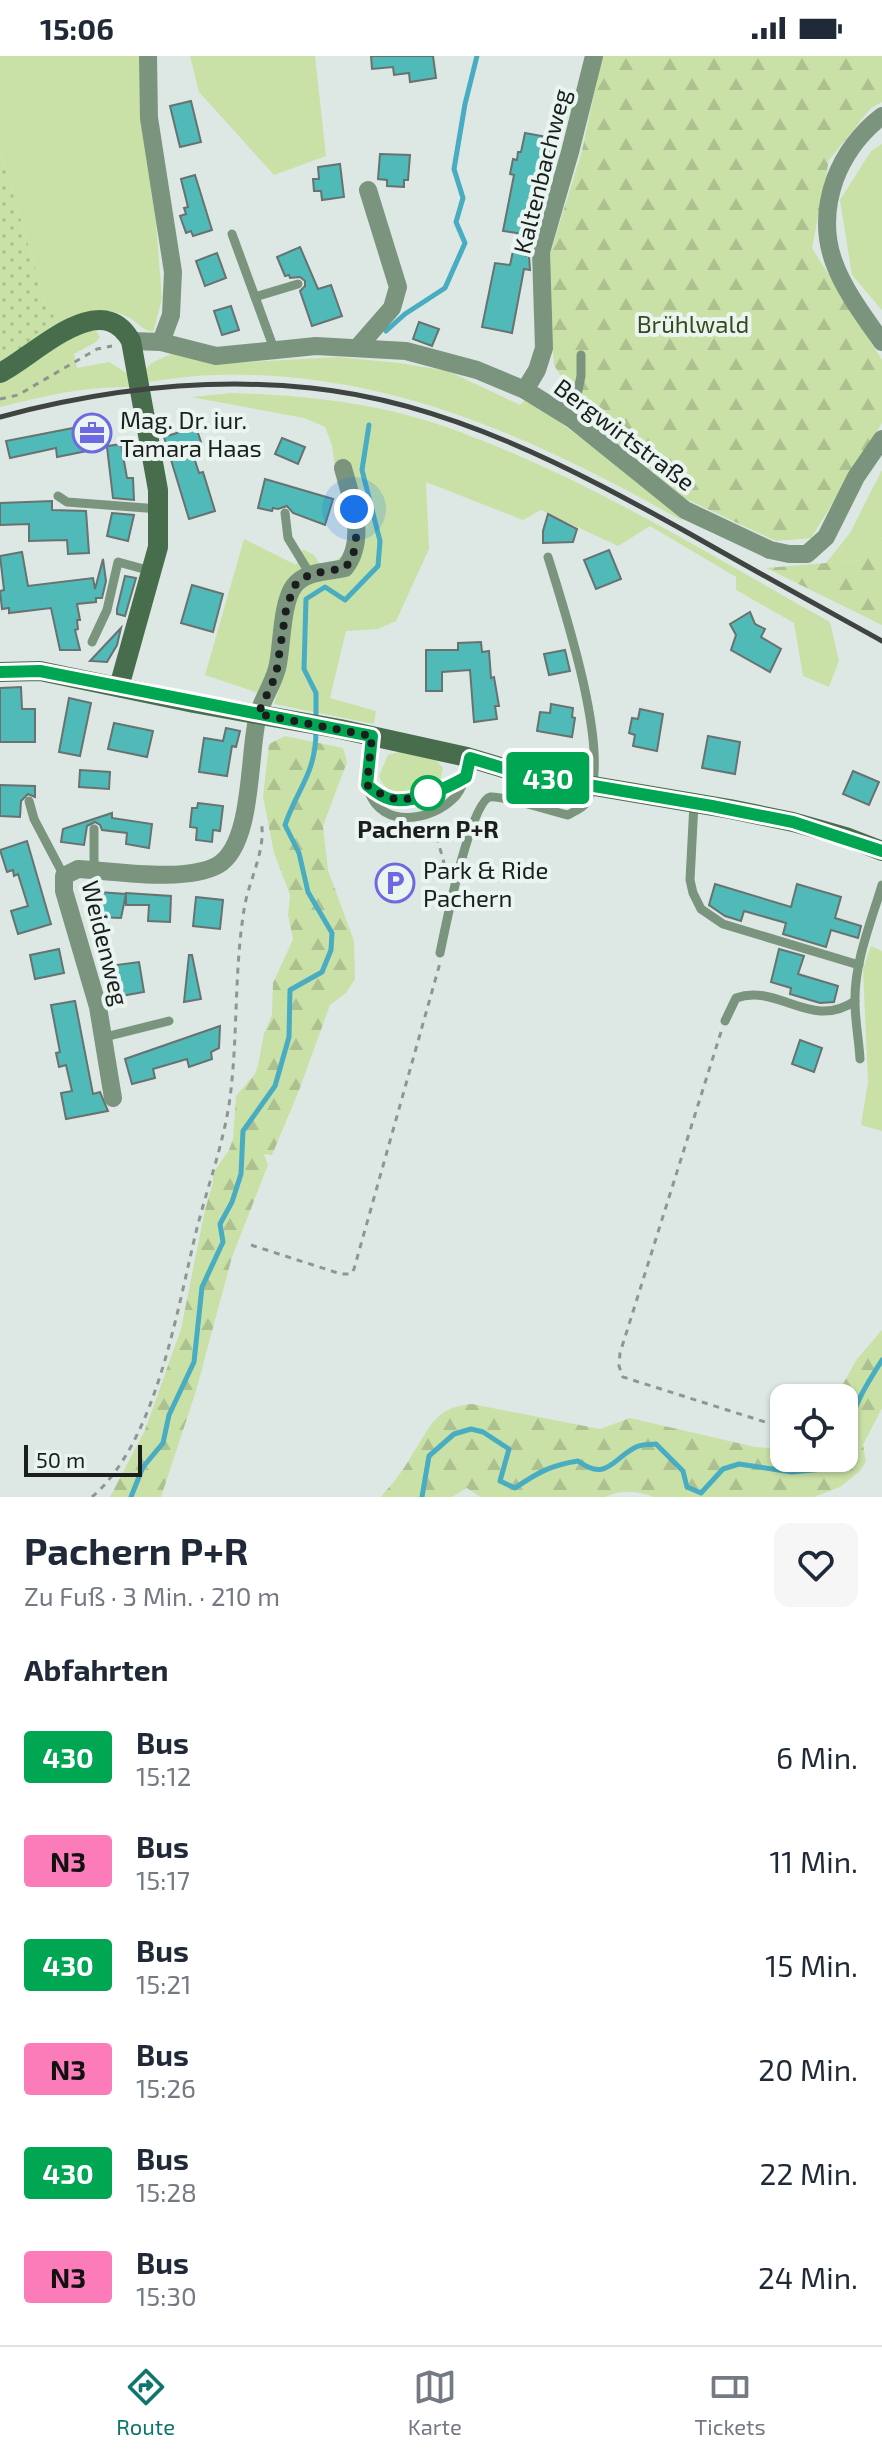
<!DOCTYPE html>
<html lang="de">
<head>
<meta charset="utf-8">
<style>
  body { margin:0; font-family:"Exo 2",sans-serif; background:#f6f6f7; color:#1f2937; height:100vh; display:flex; flex-direction:column; font-size:30px; white-space:nowrap }
  * { box-sizing:border-box; margin:0 }
  p { font-size:26px; color:#747a83 }
  .icon { flex:none; width:44px; height:44px; fill:none; stroke:currentColor; stroke-width:2; stroke-linecap:round; stroke-linejoin:round }
  .map { position:relative; height:1441px; overflow:hidden }
  .panel { display:flex; flex-direction:column; background:#fff; flex:1 }
  .panel>* { flex:none }
  .badge { padding:0 16px; border-radius:6px; font-size:28px; line-height:52px }
  .buttons { position:absolute; left:770px; top:1328px; display:grid; gap:16px }
  .buttons a { display:grid; place-items:center; width:88px; height:88px; border-radius:16px; background:#fff; box-shadow:0 2px 6px #0004; font-size:40px }
  .scale { position:absolute; left:24px; bottom:20px; width:118px; box-sizing:border-box; padding-left:8px; border:4px solid #1a1e1d; border-top:0; font-size:22px; line-height:28px; white-space:nowrap; color:#1a1e1d; -webkit-text-stroke:6px #eaf5f1; paint-order:stroke }
  .you { position:absolute; width:40px; height:40px; margin:-20px; border:6px solid #fff; border-radius:50%; background:#1a73e8; box-shadow:0 0 0 12px #1a73e833 }
  .map>.badge { position:absolute; translate:-50% -50%; box-shadow:0 0 0 4px #fff }
  h2 { padding:0 24px; font-size:30px; line-height:72px }
  .round { display:grid; place-items:center; flex:none; width:84px; height:84px; border-radius:16px; background:#f6f6f7 }
  .headline { display:flex; align-items:center; justify-content:space-between; height:136px; padding:0 24px }
  h1 { font-size:38px; font-weight:700; line-height:60px }
  ul { padding:0; list-style:none }
  li { display:flex; align-items:center; gap:24px; height:104px; padding:0 24px }
  li div { flex:1 }
  li b { display:block; font-size:30px }
  li em { font-style:normal }
  li .badge { min-width:88px; font-weight:700; text-align:center }
  .status { display:flex; justify-content:space-between; align-items:center; height:56px; padding:0 40px; background:#fff; direction:ltr }
  .status svg { height:22px; fill:currentColor }
  .menu { display:flex; justify-content:space-around; align-items:center; height:112px; border-top:2px solid #e0e1e3; background:#fff; font-size:22px; color:#747a83 }
  .menu a { display:grid; justify-items:center; gap:4px }
  .menu .selected { color:#0f766e }
  .map>svg:first-child { display:block }
  .grass { fill:#c9e1a7 }
  .forest { fill:url(#forest-firs) }
  .garden { fill:url(#garden-dots) }
  .lines { fill:none; stroke-linecap:round; stroke-linejoin:round }
  .stream { stroke:#48acc2; stroke-width:5 }
  .building { fill:#4fbab7; stroke:#687271; stroke-width:2 }
  .path { stroke:#8d9693; stroke-width:3; stroke-dasharray:6 6; stroke-linecap:butt }
  .lane { stroke:#7a947e; stroke-width:9 }
  .street { stroke:#7a947e; stroke-width:18 }
  .secondary { stroke:#476d4d; stroke-width:20 }
  .rail { stroke:#3f4442; stroke-width:5 }
  .line-casing { stroke:#fff; stroke-width:18 }
  .line { stroke:#00a651; stroke-width:12 }
  .walk { stroke:#1a1e1d; stroke-width:8; stroke-dasharray:0 14.4 }
  .stop-dot { fill:#fff; stroke:#00a651; stroke-width:4 }
  .labels { text-anchor:middle; dominant-baseline:central; stroke-width:8; stroke-linejoin:round; paint-order:stroke }
  .street-label { font-size:24px; fill:#1a1e1d; stroke:#eaf5f1 }
  .park-label { font-size:24px; fill:#384a19; stroke:#eaf5f1 }
  .poi-label { font-size:24px; fill:#1a1e1d; stroke:#eaf5f1; text-anchor:start }
  .stop-label { font-size:24px; font-weight:bold; fill:#1a1e1d; stroke:#eaf5f1 }
</style>
</head>
<body>
<div class="status"><b>15:06</b><svg viewBox="0 0 49 12"><path d="M0 12V9h3v3zM5 12V6h3v6zM10 12V3h3v9zM15 12V0h3v12zM26 1h20v11H26zM47 4h2v5h-2z"/></svg></div>
<div class="map">
<svg width="882" height="1441" viewBox="0 0 882 1441">
  <defs>
    <pattern id="forest-firs" width="22" height="20" patternUnits="userSpaceOnUse" patternTransform="scale(2)"><rect width="22" height="20" fill="#c9e1a7"/><path d="M5 1l3.5 6h-7zM16 11l3.5 6h-7z" fill="#acc18f"/></pattern>
    <pattern id="garden-dots" width="8" height="8" patternUnits="userSpaceOnUse" patternTransform="scale(2)"><rect width="8" height="8" fill="#c9e1a7"/><path d="M2 2h.1M6 6h.1" fill="none" stroke="#acc18f" stroke-width="1.8" stroke-linecap="round"/></pattern>
  </defs>
  <rect width="100%" height="100%" fill="#dde8e4"/>
  <!-- grass -->
  <g class="grass">
    <path d="M0,0H139L141,43L156,166L162,243L153,276C140,273 137,265 126,260C102,249 82,259 59,268L46,248L0,94Z"/>
    <polygon points="190,0 315,0 326,100 274,119 199,36"/>
    <polygon points="882,88 882,254 852,219 840,144 871,95"/>
    <path d="M85,273L97,276L100,281L96,286L74,298L77,312L109,306L128,318L131,331C86,330 44,340 0,351V327Z"/>
    <path d="M171,298L214,308L337,301L399,307L448,315L520,349L526,343L545,355L663,444L683,465C536,383 389,314 216,319C192,319 167,324 143,326C142,308 156,305 171,298Z"/>
    <path d="M232,337C304,339 378,347 446,371C582,419 705,496 830,566L839,605L829,631L803,620L794,567L736,534V521L650,470L618,490L541,454L523,464L426,426L429,493L396,565L378,573L346,575L330,642L376,655L374,668L274,648L285,615L274,610L258,637L205,619L244,483L296,509L303,493L314,499L319,507L331,509L349,493V467L337,427L332,389L325,371L304,362L191,341Z"/>
    <polygon points="882,414 882,482 862,504 826,507 850,477"/>
    <path d="M399,696L436,704L443,712L440,725C421,736 388,747 379,720L388,699Z"/>
    <polygon points="871,890 882,895 882,1075 861,1069 868,1026 863,913"/>
  </g>
  <!-- forest -->
  <g class="forest">
    <polygon points="602,0 882,0 882,46 871,52 829,104 812,192 882,304 882,367 811,482 776,485 684,442 589,365 554,309 546,211 582,95"/>
    <polygon points="882,482 882,569 766,512 862,504"/>
    <polygon points="285,680 343,692 347,706 323,770 328,814 354,885 355,923 346,937 330,949 298,1037 272,1099 264,1098 268,1109 232,1201 196,1335 161,1441 110,1441 145,1374 181,1273 205,1154 213,1127 213,1117 229,1094 233,1083 236,1040 255,1018 258,1009 264,978 272,959 273,927 293,883 288,859 290,839 274,797 263,741 269,688"/>
    <path d="M882,1274V1352L863,1389L866,1406L859,1416L840,1431L814,1441H654C637,1435 622,1433 605,1441H480L467,1432L452,1441H381C392,1428 403,1415 412,1399C430,1371 435,1351 472,1348L600,1373L630,1362L755,1391L784,1393V1402H844V1342H835L857,1303Z"/>
  </g>
  <!-- garden -->
  <polygon class="garden" points="0,94 46,248 59,268 0,307"/>
  <g class="lines">
    <!-- stream -->
    <g class="stream">
      <polyline points="386,275 405,258 445,232 465,187 456,166 463,142 454,113 465,48 477,0"/>
      <polyline points="316,664 316,637 304,613 306,543 325,531 345,544 378,510 380,485 362,414 369,369"/>
      <path d="M844,1399C848,1391 845,1383 848,1374C854,1348 868,1326 882,1304"/>
      <path d="M131,1441L143,1411L163,1387L169,1359L194,1306L202,1231L223,1186L220,1168L232,1146L241,1118L243,1075L275,1030L289,981L290,934L322,916L331,894L332,877L308,836L299,797L285,769C298,731 316,718 316,674"/>
      <path d="M422,1441L429,1400L454,1378L471,1373L483,1376L509,1393L500,1425L515,1432C537,1417 551,1409 578,1405C607,1426 612,1403 636,1391C642,1388 650,1389 656,1388L683,1415L687,1431L701,1437L723,1413L739,1408L792,1416L834,1412L842,1402"/>
    </g>
  </g>
  <!-- building -->
  <g class="building">
    <polygon points="371,0 433,0 436,22 410,26 409,17 394,19 393,11 372,13"/>
    <polygon points="191,45 201,86 180,91 170,50"/>
    <polygon points="525,77 553,82 550,101 543,100 526,200 529,200 530,214 524,213 512,277 482,271 495,207 510,209 517,177 503,175 514,119 510,118 513,103 517,104 518,96 521,96"/>
    <polygon points="380,98 410,99 408,124 404,124 404,131 387,130 387,124 378,123"/>
    <polygon points="340,108 344,141 322,144 321,135 314,135 313,123 319,123 318,111"/>
    <polygon points="195,119 212,174 193,180 191,175 186,177 180,160 186,158 184,152 188,151 181,123"/>
    <polygon points="300,191 318,233 331,229 342,260 312,270 300,235 305,230 305,225 300,221 290,222 289,219 285,220 277,201"/>
    <polygon points="217,197 226,222 205,230 196,205"/>
    <polygon points="231,250 239,274 222,279 214,255"/>
    <polygon points="419,266 439,273 432,290 413,283"/>
    <polygon points="104,366 108,390 121,388 127,422 133,422 134,444 113,442 107,391 57,401 56,392 10,402 6,385"/>
    <polygon points="196,371 201,386 190,389 199,417 203,416 215,455 189,463 164,381"/>
    <polygon points="282,382 305,391 298,408 275,398"/>
    <polygon points="265,423 333,443 325,469 293,457 287,450 278,453 273,452 272,455 258,452"/>
    <polygon points="52,445 52,454 86,455 89,497 68,498 67,484 29,485 29,468 0,469 0,447"/>
    <polygon points="112,457 134,459 128,485 107,480"/>
    <polygon points="548,458 577,473 573,486 543,487 543,475"/>
    <polygon points="609,494 621,523 596,533 584,504"/>
    <polygon points="22,496 28,530 93,522 95,533 103,503 106,525 102,542 96,542 96,546 77,548 80,564 77,564 78,573 75,574 80,594 60,594 51,552 9,557 9,552 2,553 0,535 4,534 0,500"/>
    <polygon points="125,520 136,522 125,560 117,558 117,553"/>
    <polygon points="192,529 223,538 213,576 181,567"/>
    <polygon points="750,556 755,568 765,573 761,581 781,593 770,616 731,594 736,579 730,568"/>
    <polygon points="121,572 117,589 107,606 90,605"/>
    <polygon points="481,586 482,596 489,595 491,622 494,621 499,650 495,650 497,663 474,666 470,614 442,616 442,635 426,635 426,594 458,594 458,587"/>
    <polygon points="565,594 570,615 549,619 544,598"/>
    <polygon points="21,631 22,653 35,653 35,686 0,686 0,632"/>
    <polygon points="69,642 91,647 80,700 59,696"/>
    <polygon points="551,648 573,652 572,661 575,662 572,681 537,675 540,656 550,657"/>
    <polygon points="640,653 663,658 657,695 633,690 635,679 629,677 632,662 638,663"/>
    <polygon points="114,667 153,675 147,701 108,693"/>
    <polygon points="226,672 240,675 236,691 232,690 227,720 199,716 204,682 223,685"/>
    <polygon points="708,680 740,686 735,718 702,712"/>
    <polygon points="80,714 110,716 109,733 79,731"/>
    <polygon points="853,715 879,726 869,749 843,738"/>
    <polygon points="0,729 35,730 35,741 28,738 21,745 20,761 0,760"/>
    <polygon points="198,747 223,750 220,775 213,774 212,786 196,784 197,772 190,771 192,752 197,752"/>
    <polygon points="112,757 112,762 152,768 149,792 126,788 127,777 102,774 100,769 95,766 87,770 84,789 61,786 63,773"/>
    <polygon points="27,785 51,868 18,878 11,855 28,850 18,818 14,820 13,814 7,816 0,794"/>
    <polygon points="715,828 791,851 797,828 841,841 835,862 861,870 858,882 831,874 826,891 783,878 786,867 744,855 741,865 725,860 709,849"/>
    <polygon points="98,836 126,838 121,862 96,861"/>
    <polygon points="126,837 171,840 170,866 148,865 149,849 126,849"/>
    <polygon points="196,841 223,844 220,873 193,870"/>
    <polygon points="59,893 64,917 35,923 30,899"/>
    <polygon points="779,893 804,900 798,918 838,930 834,946 820,947 790,938 791,932 771,926"/>
    <polygon points="189,899 192,899 201,943 184,946"/>
    <polygon points="139,906 144,936 121,940 116,909"/>
    <polygon points="75,945 93,1038 100,1036 108,1055 66,1063 61,1037 72,1035 66,1009 59,1011 56,997 60,996 51,949"/>
    <polygon points="220,970 219,992 211,996 212,1003 189,1011 187,1003 153,1013 155,1022 132,1028 125,1003"/>
    <polygon points="800,984 822,992 814,1016 792,1008"/>
  </g>
  <g class="lines">
    <!-- path -->
    <g class="path">
      <polyline points="0,343 18,339 97,293 112,290"/>
      <polyline points="430,771 458,769 459,775 436,778 444,807"/>
      <polyline points="721,976 620,1297 619,1310 623,1321 784,1372"/>
      <polyline points="251,1189 341,1218 351,1218 354,1213 440,907"/>
      <path d="M92,1441C157,1385 177,1253 197,1172C208,1129 224,1086 230,1042C238,980 234,916 244,854C248,825 267,794 261,765"/>
    </g>
    <!-- lane -->
    <g class="lane">
      <polyline points="232,178 274,293"/>
      <polyline points="255,241 298,228"/>
      <polyline points="572,363 581,320 581,299"/>
      <polyline points="58,440 67,446 159,453"/>
      <polyline points="285,457 288,482 310,518"/>
      <polyline points="92,586 107,554 118,506 151,515"/>
      <path d="M372,680C371,697 364,720 369,736C382,773 432,765 454,742C464,732 467,715 470,702"/>
      <path d="M367,729C374,735 382,741 390,743C410,749 449,731 466,721"/>
      <polyline points="29,745 34,763 64,820"/>
      <polyline points="694,747 690,824 693,837 701,853 723,868 859,909"/>
      <polyline points="94,814 94,773"/>
      <path d="M440,897C445,873 470,746 490,741C502,739 554,756 568,759C573,756 580,753 584,749C617,711 562,547 548,501"/>
      <path d="M725,965L736,942C778,927 811,975 855,945"/>
      <polyline points="105,981 169,965"/>
      <path d="M860,1003C859,985 855,965 855,946C854,907 871,866 882,829"/>
    </g>
    <!-- street -->
    <g class="street">
      <polyline points="148,0 149,62 173,216 171,259 161,286"/>
      <path d="M882,60C860,77 845,97 835,123C811,191 844,232 882,286"/>
      <polyline points="131,285 161,286 216,300 316,290 406,295 477,314 525,334 572,363 685,454 770,494 789,498 807,498 826,481 856,421 882,383"/>
      <polyline points="358,291 392,252 398,231 368,134"/>
      <polyline points="525,334 537,314 544,292 541,196 570,96 594,0"/>
      <path d="M113,1042L98,951L64,835V820L78,813C115,815 186,827 218,809C254,788 248,696 258,659C263,641 275,626 278,608C282,587 282,546 294,530C305,515 328,516 345,512C367,484 352,444 343,412"/>
    </g>
    <!-- secondary -->
    <g class="secondary">
      <path d="M0,317C33,301 101,229 131,285L158,434V491L119,631"/>
      <polyline points="0,616 40,615 194,647 340,673 467,701 523,718 730,753 793,766 846,781 882,795"/>
    </g>
    <!-- rail -->
    <path class="rail" d="M0,361C101,334 206,321 311,332C448,346 574,413 692,479C755,515 819,550 882,585"/>
  </g>
  <g class="lines">
    <defs>
      <path id="line" d="M0,616L40,615L372,680L367,729C374,735 382,741 390,743C410,749 449,731 466,721L470,702L523,718L712,750L793,766L882,795"/>
    </defs>
    <!-- line casing -->
    <use href="#line" class="line-casing"/>
    <!-- line -->
    <use href="#line" class="line"/>
    <!-- walk -->
    <path class="walk" d="M354,453C356,476 360,493 345,512L310,518L294,530L286,554L276,619L258,658L372,680L367,729C391,747 403,746 428,737"/>
  </g>
  <!-- icons -->
  <defs>
    <symbol id="office-ring" viewBox="-11 -11 22 22"><circle r="9.5" fill="#eaf5f1" stroke="#6d69e3" stroke-width="1.5"/><path d="M-6-3h4V-5.5h4V-3h4V5H-6ZM-1-4.5V-3h2v-1.5ZM-6 0V1H6V0Z" fill="#6d69e3"/></symbol>
    <symbol id="parking-ring" viewBox="-11 -11 22 22"><circle r="9.5" fill="#eaf5f1" stroke="#6d69e3" stroke-width="1.5"/><path d="M-3.5-5.5H1a3.5 3.5 0 0 1 0 7H-1V5.5H-3.5ZM-1-3.4V-.6H.8a1.4 1.4 0 0 0 0-2.8Z" fill="#6d69e3"/></symbol>
  </defs>
  <g fill-rule="evenodd">
    <use href="#office-ring" x="70" y="355" width="44" height="44"/>
    <use href="#parking-ring" x="373" y="805" width="44" height="44"/>
  </g>
  <!-- markers -->
  <circle class="stop-dot" cx="428" cy="737" r="16"/>
  <g class="labels">
    <!-- street labels -->
    <g class="street-label">
      <text transform="translate(541 115) rotate(-76)">Kaltenbachweg</text>
      <text transform="translate(625 378) rotate(37)">Bergwirtstraße</text>
      <text transform="translate(106 887) rotate(76)">Weidenweg</text>
    </g>
    <!-- park labels -->
    <g class="park-label">
      <text x="693" y="267">Brühlwald</text>
    </g>
    <!-- poi labels -->
    <g class="poi-label">
      <text x="120" y="363">Mag. Dr. iur.<tspan x="120" dy="28">Tamara Haas</tspan></text>
      <text x="423" y="813">Park &amp; Ride<tspan x="423" dy="28">Pachern</tspan></text>
    </g>
    <!-- stop labels -->
    <g class="stop-label">
      <text x="428" y="772">Pachern P+R</text>
    </g>
  </g>
</svg>
<div class="buttons">
<a><svg class="icon" aria-label="locate" viewBox="0 0 24 24"><circle cx="12" cy="12" r="6"/><path d="M12 2v4M12 18v4M2 12h4M18 12h4"/></svg></a>
</div>
<div class="scale">50 m</div>
<div class="you" style="left:354px;top:453px"></div>
<b class="badge" style="left:548px;top:722px;background:#00a651;color:#fff">430</b>
</div>
<section class="panel">
<div class="headline"><div><h1>Pachern P+R</h1><p>Zu Fuß · 3 Min. · 210 m</p></div><a class="round"><svg class="icon" aria-label="heart" viewBox="0 0 24 24"><path d="M12 20l-8-8c-3-5 5-10 8-4 3-6 11-1 8 4z"/></svg></a></div>
<h2>Abfahrten</h2>
<ul>
<li><span class="badge" style="background:#00a651;color:#fff">430</span><div><b>Bus</b><p>15:12</p></div><em>6 Min.</em></li>
<li><span class="badge" style="background:#fc7cba;color:#111">N3</span><div><b>Bus</b><p>15:17</p></div><em>11 Min.</em></li>
<li><span class="badge" style="background:#00a651;color:#fff">430</span><div><b>Bus</b><p>15:21</p></div><em>15 Min.</em></li>
<li><span class="badge" style="background:#fc7cba;color:#111">N3</span><div><b>Bus</b><p>15:26</p></div><em>20 Min.</em></li>
<li><span class="badge" style="background:#00a651;color:#fff">430</span><div><b>Bus</b><p>15:28</p></div><em>22 Min.</em></li>
<li><span class="badge" style="background:#fc7cba;color:#111">N3</span><div><b>Bus</b><p>15:30</p></div><em>24 Min.</em></li>
</ul>
</section>
<nav class="menu">
<a class="selected"><svg class="icon" aria-label="directions" viewBox="0 0 24 24"><path d="M12 3l9 9-9 9-9-9zM9 14v-3h6M13 9l2 2-2 2"/></svg>Route</a>
<a><svg class="icon" aria-label="map" viewBox="0 0 24 24"><path d="M3 6l6-2 6 2 6-2v14l-6 2-6-2-6 2zM9 4v14M15 6v14"/></svg>Karte</a>
<a><svg class="icon" aria-label="tickets" viewBox="0 0 24 24"><path d="M3 7h18v10H3zM15 7v10"/></svg>Tickets</a>
</nav>
</body>
</html>
